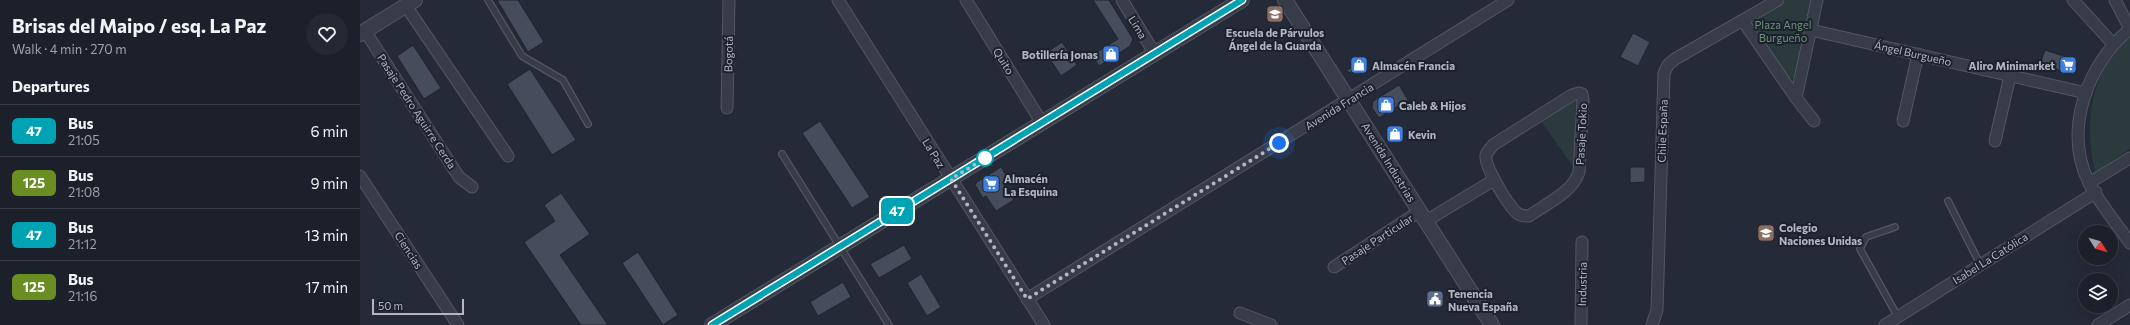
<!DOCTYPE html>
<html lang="en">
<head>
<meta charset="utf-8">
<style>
  body { margin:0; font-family:Commissioner,sans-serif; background:#242832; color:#f1f3f6; height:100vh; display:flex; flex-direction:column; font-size:15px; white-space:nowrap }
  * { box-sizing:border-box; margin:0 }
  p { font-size:13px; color:#a0a3a8 }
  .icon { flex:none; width:22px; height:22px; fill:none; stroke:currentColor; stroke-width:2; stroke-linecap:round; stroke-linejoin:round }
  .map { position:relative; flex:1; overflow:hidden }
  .panel { display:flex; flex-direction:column; background:#1b202a; width:360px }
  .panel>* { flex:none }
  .badge { padding:0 8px; border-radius:6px; font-size:14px; line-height:26px }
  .needle { width:26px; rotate:127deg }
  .tools { position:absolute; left:1718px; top:225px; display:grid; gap:8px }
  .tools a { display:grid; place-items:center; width:40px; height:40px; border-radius:50%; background:#1b202a; box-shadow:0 4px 16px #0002,0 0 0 1px #393e47; font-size:20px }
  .scale { position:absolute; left:12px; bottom:10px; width:92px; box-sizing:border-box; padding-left:4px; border:2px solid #b2b7c4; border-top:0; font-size:11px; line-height:14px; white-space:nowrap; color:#b2b7c4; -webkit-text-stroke:3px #1c212d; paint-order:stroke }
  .you { position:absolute; width:20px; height:20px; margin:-10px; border:3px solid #fff; border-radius:50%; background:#1a73e8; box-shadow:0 0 0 6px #1a73e833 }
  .map>.badge { position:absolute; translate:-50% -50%; box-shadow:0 0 0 2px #fff }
  h2 { padding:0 12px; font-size:15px; line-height:36px }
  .round { display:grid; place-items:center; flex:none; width:42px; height:42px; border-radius:21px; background:#242832 }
  .headline { display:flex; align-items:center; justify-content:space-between; height:68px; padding:0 12px }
  h1 { font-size:19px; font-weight:700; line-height:30px }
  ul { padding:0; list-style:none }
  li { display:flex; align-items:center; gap:12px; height:52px; padding:0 12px; border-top:1px solid #393e47 }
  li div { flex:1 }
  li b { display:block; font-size:15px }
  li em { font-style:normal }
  li .badge { min-width:44px; font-weight:700; text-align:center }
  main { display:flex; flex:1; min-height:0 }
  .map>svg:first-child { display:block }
  .green { fill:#2a3a3d }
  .building { fill:#454d5c; stroke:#1e232f }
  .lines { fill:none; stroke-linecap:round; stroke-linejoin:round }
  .service-casing { stroke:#525763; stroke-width:8 }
  .minor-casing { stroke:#525763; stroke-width:13 }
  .tertiary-casing { stroke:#525763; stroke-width:16 }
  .service { stroke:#373c48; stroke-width:5.5 }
  .minor { stroke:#373c48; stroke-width:11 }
  .tertiary { stroke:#373c48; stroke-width:14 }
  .line-casing { stroke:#fff; stroke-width:9 }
  .line { stroke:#00a3b4; stroke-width:6 }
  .walk { stroke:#b2b7c4; stroke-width:4; stroke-dasharray:0 7.2 }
  .stop-dot { fill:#fff; stroke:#00a3b4; stroke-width:2 }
  .labels { text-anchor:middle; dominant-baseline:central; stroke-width:4; stroke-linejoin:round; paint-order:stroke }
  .park-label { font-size:11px; fill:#6b9379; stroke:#1c212d }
  .street-label { font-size:11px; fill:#b2b7c4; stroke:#1c212d }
  .poi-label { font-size:11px; font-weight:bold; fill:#b2b7c4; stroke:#1c212d; text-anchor:start }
</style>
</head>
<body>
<main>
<section class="panel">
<div class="headline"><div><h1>Brisas del Maipo / esq. La Paz</h1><p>Walk · 4 min · 270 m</p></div><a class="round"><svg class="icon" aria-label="heart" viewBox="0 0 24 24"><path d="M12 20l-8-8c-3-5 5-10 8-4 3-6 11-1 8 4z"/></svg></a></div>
<h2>Departures</h2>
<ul>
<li><span class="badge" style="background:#00a3b4;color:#fff">47</span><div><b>Bus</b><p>21:05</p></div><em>6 min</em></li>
<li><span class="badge" style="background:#6b8e23;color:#fff">125</span><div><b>Bus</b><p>21:08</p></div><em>9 min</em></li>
<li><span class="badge" style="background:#00a3b4;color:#fff">47</span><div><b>Bus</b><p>21:12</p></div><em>13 min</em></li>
<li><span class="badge" style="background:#6b8e23;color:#fff">125</span><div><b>Bus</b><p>21:16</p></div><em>17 min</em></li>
</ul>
</section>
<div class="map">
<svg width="1770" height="325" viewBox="0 0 1770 325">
  <rect width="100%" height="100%" fill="#242a38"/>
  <!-- green -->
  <g class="green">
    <polygon points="1427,0 1454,0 1437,79 1426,77 1394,27 1395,21"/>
    <path d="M1770,38V149L1735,172C1724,124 1729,71 1770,38Z"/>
    <polygon points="1216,100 1214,168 1181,121"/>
  </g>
  <!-- building -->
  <g class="building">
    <polygon points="137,0 158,0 184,42 168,52"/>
    <polygon points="733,0 749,0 773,39 770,46 739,66 732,55 758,39"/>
    <polygon points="1273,33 1290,42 1278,66 1260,57"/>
    <polygon points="702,42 717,65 701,76 686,53"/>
    <polygon points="53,45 81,88 64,99 37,56"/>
    <polygon points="1685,50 1718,61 1714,75 1680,64"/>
    <polygon points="1001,62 1006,70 998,75 985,71"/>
    <polygon points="170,69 216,140 192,155 147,84"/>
    <polygon points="1039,85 1048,100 1019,118 1012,108 1013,101"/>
    <polygon points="460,121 510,197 492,208 442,133"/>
    <polygon points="641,167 650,181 644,185 654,200 636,211 626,196 623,198 615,185 617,182"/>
    <polygon points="1270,167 1285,167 1285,182 1270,183"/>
    <polygon points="201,193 230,234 200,255 248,325 221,325 164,242 195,221 184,205"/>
    <polygon points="544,245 552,259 519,278 510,264"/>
    <polygon points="278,252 318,315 303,325 262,263"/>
    <polygon points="561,274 581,307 567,316 547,283"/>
    <polygon points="483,282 491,297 458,316 450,302"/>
  </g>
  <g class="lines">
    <defs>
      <g id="service">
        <polyline points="128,0 162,56 203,80 228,124"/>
        <polyline points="422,154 529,325"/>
        <polyline points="1588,201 1620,264"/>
        <polyline points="1535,227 1506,237 1500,249 1538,317"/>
      </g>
      <g id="minor">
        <polyline points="478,0 684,325"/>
        <polyline points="606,0 682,123"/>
        <polyline points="762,0 795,54"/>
        <polyline points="1713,0 1753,44"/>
        <polyline points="1755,0 1770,29"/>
        <polyline points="46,6 148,156"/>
        <polyline points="1383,21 1436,98 1454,121"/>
        <path d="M1770,29C1727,64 1703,130 1729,183C1740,204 1757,224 1770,243"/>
        <polyline points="1451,30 1726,93"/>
        <polyline points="5,31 99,177 112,187"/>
        <path d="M1219,93L1222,94L1223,100L1219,172C1213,192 1186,204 1169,216C1164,216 1159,216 1155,211C1147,203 1124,166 1126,155C1127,152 1131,148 1133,145L1212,95Z"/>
        <polyline points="1436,98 1457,0"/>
        <polyline points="367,108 369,0"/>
        <polyline points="1543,121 1558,54"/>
        <polyline points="1635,141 1650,76"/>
        <polyline points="0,176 98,325"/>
        <polyline points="1729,183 1770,158"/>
        <polyline points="1066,221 1134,180"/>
        <polyline points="974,267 1060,211"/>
        <polyline points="667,299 1148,0"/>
        <polyline points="880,313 911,325"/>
        <polyline points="1221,325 1222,242"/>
        <polyline points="1292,325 1297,310 1304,73 1308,65 1315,59 1418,0"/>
        <polyline points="1525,325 1736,192"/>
        <polyline points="1738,325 1770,305"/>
      </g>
      <g id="tertiary">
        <polyline points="925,0 1132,325"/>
        <polyline points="0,34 55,0"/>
        <polyline points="352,325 882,0"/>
      </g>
    </defs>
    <!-- service casing -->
    <use href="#service" class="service-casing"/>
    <!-- minor casing -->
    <use href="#minor" class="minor-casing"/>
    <!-- tertiary casing -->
    <use href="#tertiary" class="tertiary-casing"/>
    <!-- service -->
    <use href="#service" class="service"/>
    <!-- minor -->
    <use href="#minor" class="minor"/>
    <!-- tertiary -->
    <use href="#tertiary" class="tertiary"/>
  </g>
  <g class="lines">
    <defs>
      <polyline id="line" points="352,325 882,0"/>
    </defs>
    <!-- line casing -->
    <use href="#line" class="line-casing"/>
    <!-- line -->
    <use href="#line" class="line"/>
    <!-- walk -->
    <polyline class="walk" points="625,158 629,156 591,179 667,299 919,143"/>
  </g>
  <!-- icons -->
  <defs>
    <symbol id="school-square" viewBox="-11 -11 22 22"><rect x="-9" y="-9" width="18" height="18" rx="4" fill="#8d6e63" stroke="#1c212d"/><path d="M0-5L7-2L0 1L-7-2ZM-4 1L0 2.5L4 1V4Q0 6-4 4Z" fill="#fff"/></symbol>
    <symbol id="shop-square" viewBox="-11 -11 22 22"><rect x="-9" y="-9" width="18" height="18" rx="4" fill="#3f7fe0" stroke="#1c212d"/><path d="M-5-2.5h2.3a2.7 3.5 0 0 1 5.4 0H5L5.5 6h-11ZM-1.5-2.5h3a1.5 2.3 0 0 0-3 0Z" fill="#fff"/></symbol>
    <symbol id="supermarket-square" viewBox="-11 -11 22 22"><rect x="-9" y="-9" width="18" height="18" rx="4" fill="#3f7fe0" stroke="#1c212d"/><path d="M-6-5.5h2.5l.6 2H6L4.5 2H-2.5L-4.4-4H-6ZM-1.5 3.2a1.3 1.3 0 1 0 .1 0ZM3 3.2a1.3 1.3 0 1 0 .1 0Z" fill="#fff"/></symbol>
    <symbol id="civic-square" viewBox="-11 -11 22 22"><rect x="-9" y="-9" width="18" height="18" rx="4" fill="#5c6f8a" stroke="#1c212d"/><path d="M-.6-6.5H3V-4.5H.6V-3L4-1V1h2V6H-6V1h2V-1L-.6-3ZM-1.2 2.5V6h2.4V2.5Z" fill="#fff"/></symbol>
  </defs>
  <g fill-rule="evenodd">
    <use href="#school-square" x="905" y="4" width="20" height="20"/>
    <use href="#shop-square" x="741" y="44" width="20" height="20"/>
    <use href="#shop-square" x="989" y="55" width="20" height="20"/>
    <use href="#supermarket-square" x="1698" y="55" width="20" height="20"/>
    <use href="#shop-square" x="1016" y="95" width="20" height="20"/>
    <use href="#shop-square" x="1025" y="124" width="20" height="20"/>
    <use href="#supermarket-square" x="621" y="174" width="20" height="20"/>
    <use href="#school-square" x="1396" y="223" width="20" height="20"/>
    <use href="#civic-square" x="1065" y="289" width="20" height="20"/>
  </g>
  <!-- markers -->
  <circle class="stop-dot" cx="625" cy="158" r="8"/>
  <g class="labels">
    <!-- park labels -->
    <g class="park-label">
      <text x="1423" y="24">Plaza Angel<tspan x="1423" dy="13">Burgueño</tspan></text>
    </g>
    <!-- street labels -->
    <g class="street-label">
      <text transform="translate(778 27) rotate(58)">Lima</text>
      <text transform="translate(1553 53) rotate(13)">Ángel Burgueño</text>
      <text transform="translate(368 54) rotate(-89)">Bogotá</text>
      <text transform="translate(644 61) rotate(58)">Quito</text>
      <text transform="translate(979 106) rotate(-32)">Avenida Francia</text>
      <text transform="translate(57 111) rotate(57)">Pasaje Pedro Aguirre Cerda</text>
      <text transform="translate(1302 131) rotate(-88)">Chile España</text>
      <text transform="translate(1221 134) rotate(-87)">Pasaje Tokio</text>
      <text transform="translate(574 153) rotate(58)">La Paz</text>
      <text transform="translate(1029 162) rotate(58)">Avenida Industrias</text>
      <text transform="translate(1017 239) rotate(-33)">Pasaje Particular</text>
      <text transform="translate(49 250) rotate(57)">Ciencias</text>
      <text transform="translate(1630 258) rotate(-32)">Isabel La Católica</text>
      <text transform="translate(1222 284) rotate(-89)">Industria</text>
    </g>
    <!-- poi labels -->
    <g class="poi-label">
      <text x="915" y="32" text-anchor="middle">Escuela de Párvulos<tspan x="915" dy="13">Ángel de la Guarda</tspan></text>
      <text x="738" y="54" text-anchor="end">Botillería Jonas</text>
      <text x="1012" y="65">Almacén Francia</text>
      <text x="1695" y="65" text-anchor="end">Aliro Minimarket</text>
      <text x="1039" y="105">Caleb &amp; Hijos</text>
      <text x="1048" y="134">Kevin</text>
      <text x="644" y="178">Almacén<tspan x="644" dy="13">La Esquina</tspan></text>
      <text x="1419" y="227">Colegio<tspan x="1419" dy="13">Naciones Unidas</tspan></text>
      <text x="1088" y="293">Tenencia<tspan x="1088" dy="13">Nueva España</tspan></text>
    </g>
  </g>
</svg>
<div class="tools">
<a><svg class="needle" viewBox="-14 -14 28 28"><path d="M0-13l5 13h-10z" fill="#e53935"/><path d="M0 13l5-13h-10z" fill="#a0a3a8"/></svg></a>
<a><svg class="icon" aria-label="layers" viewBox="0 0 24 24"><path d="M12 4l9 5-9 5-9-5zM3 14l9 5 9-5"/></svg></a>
</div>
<div class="scale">50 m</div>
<div class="you" style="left:919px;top:143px"></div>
<b class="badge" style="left:537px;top:211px;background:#00a3b4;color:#fff">47</b>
</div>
</main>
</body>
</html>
